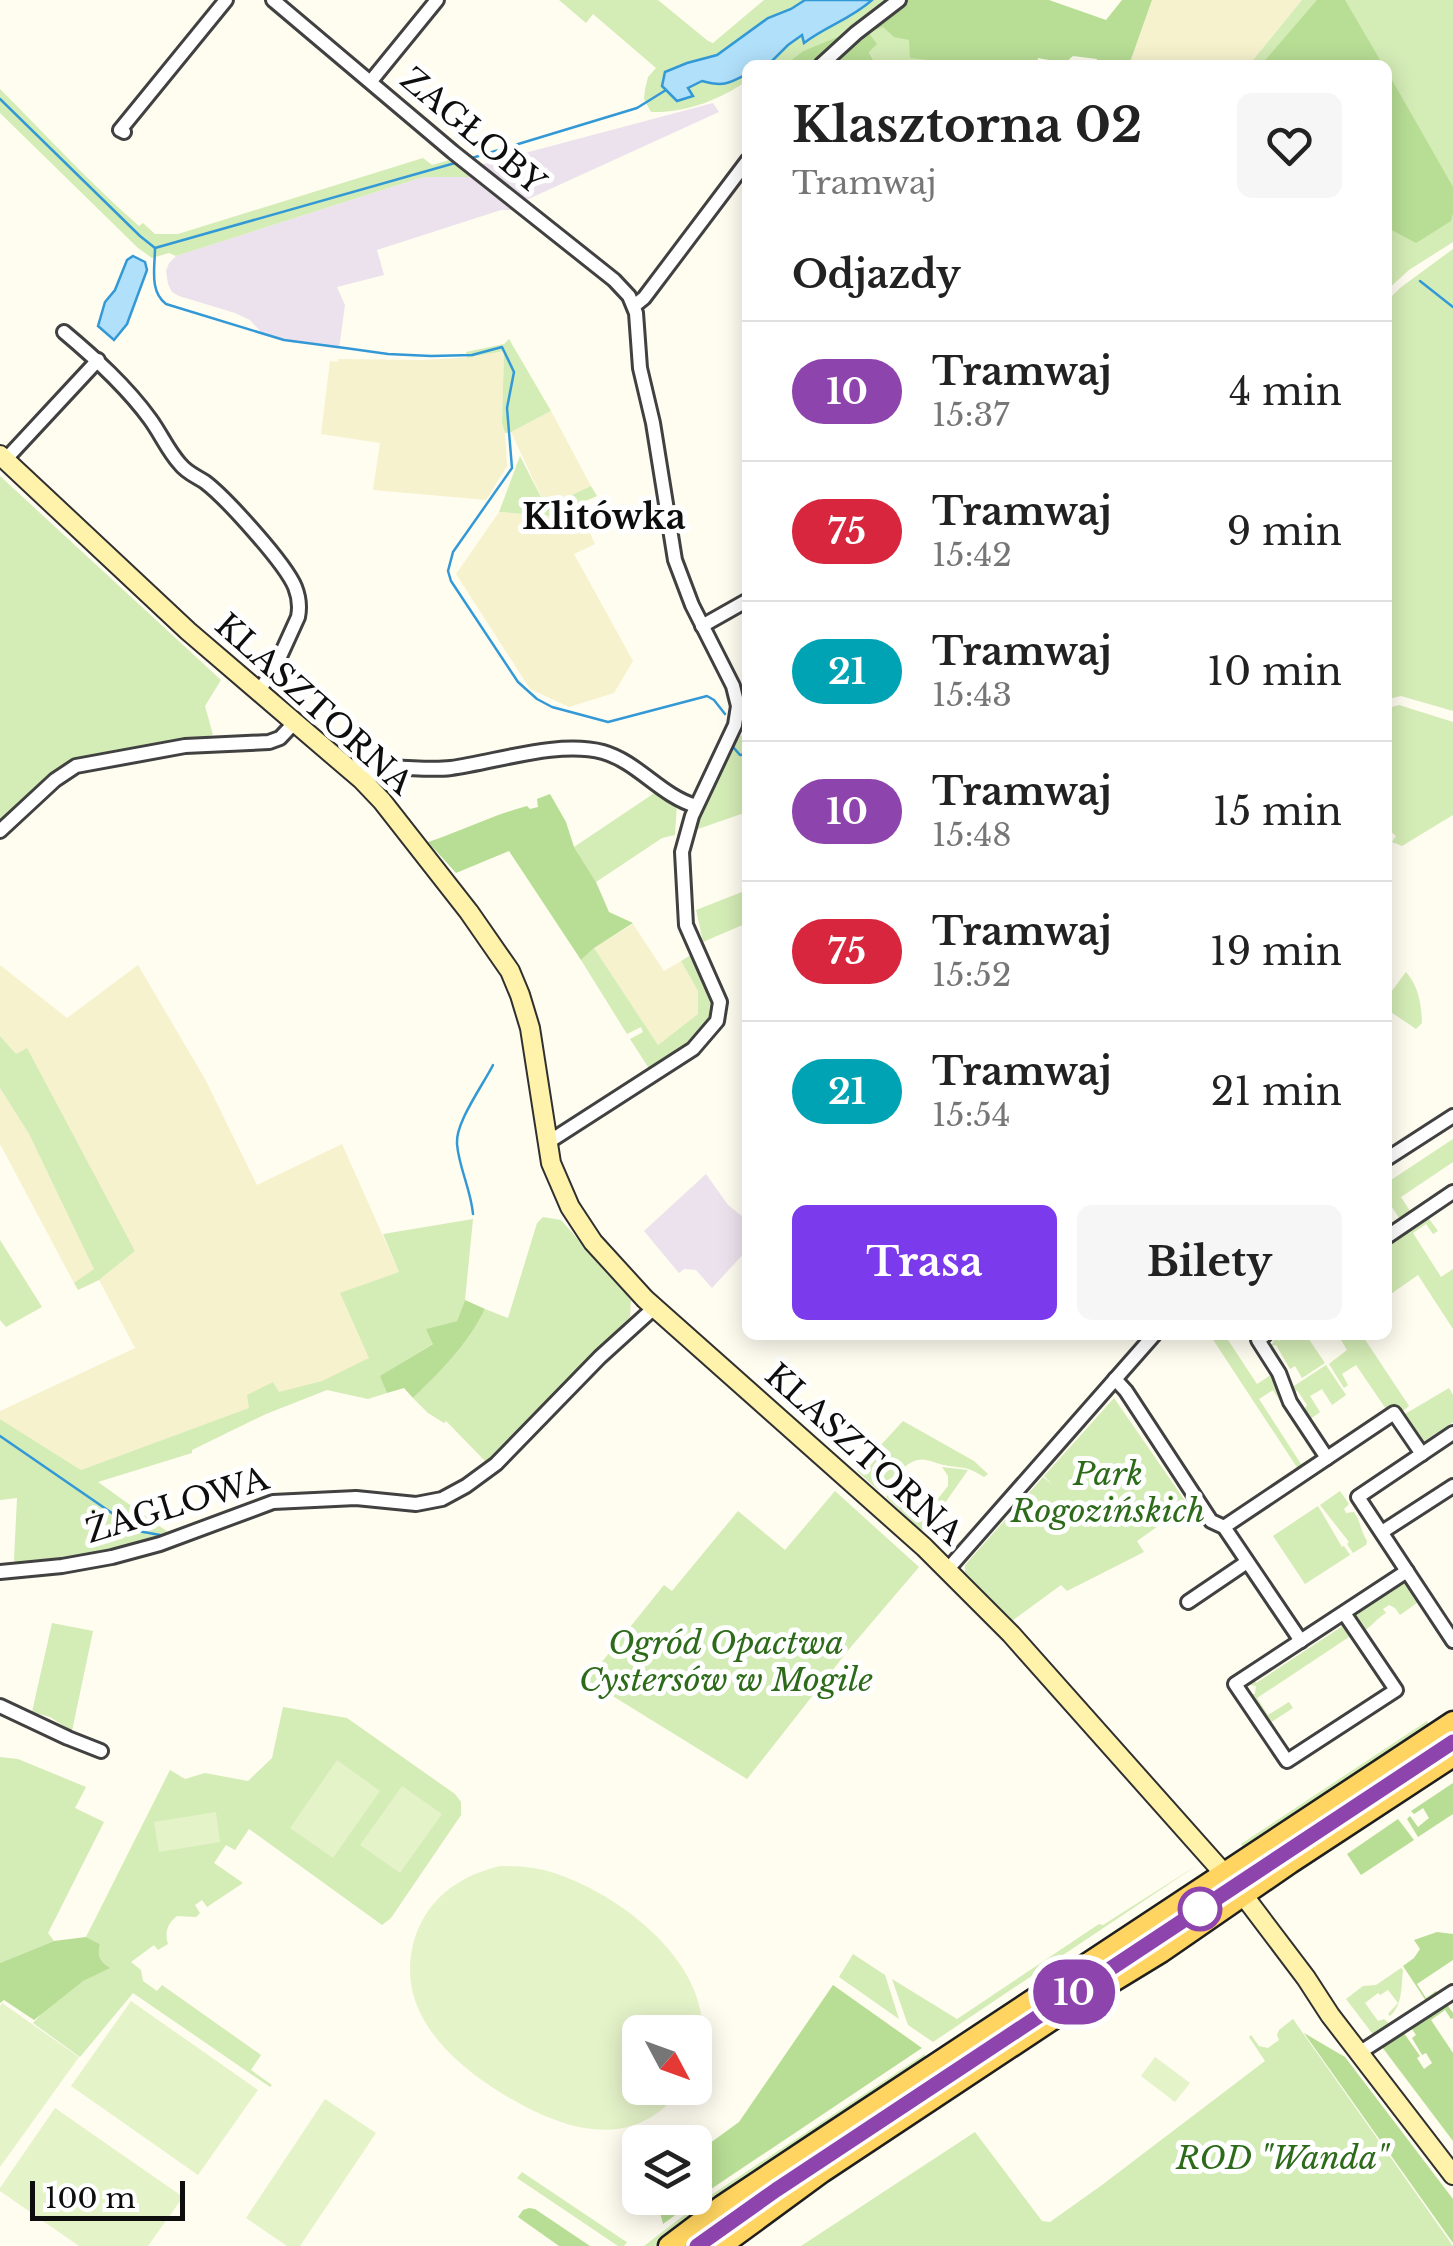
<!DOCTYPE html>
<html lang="pl">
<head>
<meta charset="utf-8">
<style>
  body { margin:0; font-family:"Libre Baskerville",serif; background:#f6f6f6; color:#222; height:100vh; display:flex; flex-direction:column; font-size:38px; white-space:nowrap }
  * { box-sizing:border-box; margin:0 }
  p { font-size:32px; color:#767676 }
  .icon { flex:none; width:55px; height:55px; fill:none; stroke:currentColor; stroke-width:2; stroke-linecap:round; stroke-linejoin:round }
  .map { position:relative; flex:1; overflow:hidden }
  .panel { position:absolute; left:742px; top:60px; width:650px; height:1280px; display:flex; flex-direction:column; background:#fff; border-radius:15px; box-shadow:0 5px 25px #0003 }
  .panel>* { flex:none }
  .badge { padding:0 20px; border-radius:32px; font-size:35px; line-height:65px }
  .needle { width:65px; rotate:131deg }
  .buttons { position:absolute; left:622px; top:2015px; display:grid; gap:20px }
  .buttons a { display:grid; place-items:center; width:90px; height:90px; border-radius:15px; background:#fff; box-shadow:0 5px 25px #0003; font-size:50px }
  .scale { position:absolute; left:30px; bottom:25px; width:155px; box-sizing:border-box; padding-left:10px; border:5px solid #0e0e0e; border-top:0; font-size:28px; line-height:35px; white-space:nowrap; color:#0e0e0e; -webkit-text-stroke:8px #fff; paint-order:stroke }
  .map>.badge { position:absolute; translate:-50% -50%; box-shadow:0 0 0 5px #fff }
  h2 { padding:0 50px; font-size:38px; line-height:90px }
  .round { display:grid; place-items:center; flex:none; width:105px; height:105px; border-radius:15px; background:#f6f6f6 }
  .overview { display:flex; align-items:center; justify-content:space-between; height:170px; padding:0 50px }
  h1 { font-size:48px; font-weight:700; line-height:75px }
  .cta { display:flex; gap:20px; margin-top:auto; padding:20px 50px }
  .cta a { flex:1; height:115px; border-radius:15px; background:#7c3aed; color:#fff; font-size:40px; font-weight:700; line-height:115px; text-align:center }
  .cta a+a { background:#f6f6f6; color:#222 }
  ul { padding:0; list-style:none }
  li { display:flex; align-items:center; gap:30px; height:140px; padding:0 50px; border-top:2px solid #e0e0e0 }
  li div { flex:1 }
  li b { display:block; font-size:38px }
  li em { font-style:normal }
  li .badge { min-width:110px; font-weight:700; text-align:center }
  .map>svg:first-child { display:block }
  .industrial { fill:#ece2ed }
  .farmland { fill:#f7f2ce }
  .green { fill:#d4ecb6 }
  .forest { fill:#b8de95 }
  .pitch { fill:#e5f3c9 }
  .water { fill:#b1e0fa; stroke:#3399d6; stroke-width:2.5 }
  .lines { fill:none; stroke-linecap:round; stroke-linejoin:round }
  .stream { stroke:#3399d6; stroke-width:2.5 }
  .street-casing { stroke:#414141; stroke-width:18 }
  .secondary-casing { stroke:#303030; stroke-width:22 }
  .primary-casing { stroke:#1f1f1f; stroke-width:25 }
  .street { stroke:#fff; stroke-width:12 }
  .secondary { stroke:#fff3ab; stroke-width:18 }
  .primary { stroke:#ffd460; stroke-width:20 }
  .tram { stroke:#c71d2a; stroke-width:2.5 }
  .line-casing { stroke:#fff; stroke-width:22 }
  .line { stroke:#8e44ad; stroke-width:15 }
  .stop-dot { fill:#fff; stroke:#8e44ad; stroke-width:5 }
  .labels { text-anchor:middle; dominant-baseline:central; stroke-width:10; stroke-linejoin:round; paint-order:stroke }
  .street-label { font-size:32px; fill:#0e0e0e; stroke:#fff }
  .park-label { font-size:32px; font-style:italic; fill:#2d6b1a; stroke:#fff }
  .neighbourhood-label { font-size:35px; font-weight:bold; fill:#0e0e0e; stroke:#fff }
</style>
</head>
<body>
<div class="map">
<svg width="1453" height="2246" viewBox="0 0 1453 2246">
  <rect width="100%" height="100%" fill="#fffcf0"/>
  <!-- industrial -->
  <g class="industrial">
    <polygon points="713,103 719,112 524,201 480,165"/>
    <polygon points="423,177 472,177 512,210 501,210 377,250 384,275 337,287 345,305 339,349 280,339 263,334 250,320 235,313 179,296 172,292 168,284 166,271 169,263 176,256"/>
    <polygon points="706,1174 728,1205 747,1220 747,1250 712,1288 696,1270 684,1269 679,1273 644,1231"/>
  </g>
  <!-- farmland -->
  <g class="farmland">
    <polygon points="1152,0 1302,0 1249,65 1129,65"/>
    <polygon points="504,351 502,423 505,433 507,466 486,500 373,490 380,443 321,434 330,361 338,362 338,359 423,360 475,357"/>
    <polygon points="551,411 591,486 546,507 511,432"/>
    <polygon points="576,504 595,544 574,554 633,661 614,693 569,707 530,689 456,574 499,512 551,516"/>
    <polygon points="633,924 664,971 681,961 698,991 698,1014 658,1045 594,948"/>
    <polygon points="0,965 67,1018 138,965 205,1079 257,1185 342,1144 399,1272 369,1359 322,1381 279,1393 273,1382 250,1408 81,1470 0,1419 0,1411 135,1348 99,1280 135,1251 26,1049 16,1054 0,1036"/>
    <polygon points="0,1088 29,1134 95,1270 74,1283 0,1144"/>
  </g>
  <!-- green -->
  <g class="green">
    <path d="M559,0H658L708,41L713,43L764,0H805L791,9L768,18L717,55L687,63L666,72L692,95L688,89L702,81C721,87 730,83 747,74V81C719,100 686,113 651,112L644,99L645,89L648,77L656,68L593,14L586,23Z"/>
    <path d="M872,0H890L854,30L803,51L786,64L768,65L788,45L803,35L805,42C827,26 851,18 872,0Z"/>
    <polygon points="1302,0 1453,0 1453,242 1409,270 1388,289 1388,65 1249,65"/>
    <polygon points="883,27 909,39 937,61 937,65 876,65 869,51 867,31"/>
    <path d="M0,89C46,135 90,183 139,226L143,223L155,234H178L423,158L432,165L449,160L472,177H423L176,256L169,253L152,258L138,248L0,113Z"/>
    <polygon points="1453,249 1453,711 1401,696 1388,699 1388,300 1400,288"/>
    <polygon points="509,339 551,411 511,432 505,433 502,423 504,351 467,358 466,352 504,344"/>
    <polygon points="520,456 546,507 591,486 597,496 551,516 499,512"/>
    <polygon points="0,476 221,680 205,706 213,735 66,764 0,820"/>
    <polygon points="1399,705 1453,722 1453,815 1402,846 1392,842 1396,836 1388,829 1388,708"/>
    <polygon points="747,735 747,812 695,830 704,805 737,736"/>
    <polygon points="656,792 677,804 675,835 662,838 596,882 574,847"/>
    <polygon points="747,890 747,923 703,942 696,910"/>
    <path d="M594,948L658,1045L698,1014V991L681,961L691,955C697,968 708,984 711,999C716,1032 673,1056 650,1070L630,1039L643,1032L641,1027L627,1034L581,960Z"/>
    <path d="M1406,972C1419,987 1421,1004 1422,1023L1416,1029L1388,1010V996Z"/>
    <polygon points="0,1036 16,1054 27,1048 135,1251 99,1280 78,1290 74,1283 94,1269 29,1134 0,1088"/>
    <polygon points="1453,1139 1453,1162 1401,1197 1410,1211 1421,1204 1423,1208 1401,1221 1388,1201 1388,1182"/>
    <polygon points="1427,1216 1438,1231 1433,1234 1426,1224 1413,1233 1441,1277 1453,1269 1453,1329 1418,1275 1388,1296 1388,1244"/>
    <path d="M543,1217L561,1220L631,1300L630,1317L486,1462L446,1421L444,1423L428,1413L413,1398C441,1371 468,1344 485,1309L508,1318L537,1223Z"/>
    <path d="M473,1219L465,1300L457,1321L427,1329L434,1343L381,1376L387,1393L368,1399L327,1390L266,1414L192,1450V1453L98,1482L172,1535C121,1549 70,1560 18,1566L14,1560L17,1498L0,1500V1419L81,1470L249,1408L247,1395L273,1382L279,1392L322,1381L369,1358L340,1293L399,1272L383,1234Z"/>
    <polygon points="0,1240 42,1307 6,1327 0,1320"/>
    <polygon points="1210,1335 1234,1335 1228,1340 1257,1384 1271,1375 1264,1364 1268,1362 1284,1398 1280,1401 1273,1390 1259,1399 1301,1464 1316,1455 1310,1446 1313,1443 1319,1456 1300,1472"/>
    <polygon points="1288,1335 1306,1335 1325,1363 1302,1378 1295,1366 1290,1369 1276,1345 1271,1346 1276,1337 1279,1341"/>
    <polygon points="1338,1335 1362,1335 1409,1406 1399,1414 1393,1405 1386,1409 1356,1365 1342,1374 1348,1385 1344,1388 1329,1364 1347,1350"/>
    <polygon points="1326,1365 1346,1395 1332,1405 1322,1389 1310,1396 1320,1412 1309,1420 1303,1411 1307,1405 1297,1390 1292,1397 1291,1388"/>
    <polygon points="1449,1388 1453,1395 1453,1422 1421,1443 1405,1425 1410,1422 1406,1416 1400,1417"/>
    <polygon points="1114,1398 1188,1505 1137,1541 1144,1552 1067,1591 1061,1585 1012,1621 965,1572 965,1565 1043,1477 1052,1484 1044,1476"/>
    <path d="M903,1421L974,1461L988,1474L984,1477C965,1465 964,1469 944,1465C932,1463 925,1456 912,1462C901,1467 896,1478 885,1481L878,1490L857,1471Z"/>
    <polygon points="942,1467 968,1470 938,1513 921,1531 886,1497 891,1492 916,1511 929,1510 948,1486 948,1476"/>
    <polygon points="835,1491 919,1567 850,1648 747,1779 590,1682 586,1682 586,1678 589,1678 664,1585 672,1591 738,1511 785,1550"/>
    <path d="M1340,1491L1349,1504L1344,1509L1346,1513L1354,1512C1361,1522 1360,1530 1367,1541L1366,1545L1353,1553L1347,1544L1349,1542L1320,1505Z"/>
    <polygon points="1318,1506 1342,1547 1344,1546 1350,1555 1305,1584 1273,1536"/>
    <path d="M1400,1582L1404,1583L1417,1603L1400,1615L1395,1608L1389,1605L1383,1609L1386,1613C1376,1619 1372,1626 1363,1632L1354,1619L1357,1610Z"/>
    <polygon points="1341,1622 1345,1624 1352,1635 1257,1698 1268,1715 1289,1702 1293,1708 1267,1725 1246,1693 1255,1694 1256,1686 1246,1684 1254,1677 1256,1683 1341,1627"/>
    <polygon points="52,1623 93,1631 72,1731 50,1717 32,1712"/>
    <path d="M283,1707L347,1718L455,1794L461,1802V1815L391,1918L382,1925L249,1829L235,1850L226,1845L214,1863L243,1883L207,1907L202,1900L195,1905L200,1913L196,1917L177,1916C168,1923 164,1932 168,1944L158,1950L154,1945L131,1962L141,1970L143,1981L157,1991L162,1985L261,2055L251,2070L272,2085L270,2087L133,1993L80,2057L33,2023C53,2001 80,1979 109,1968C101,1960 97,1957 100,1944L86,1937L170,1770L185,1779L205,1773L248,1781L272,1758Z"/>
    <polygon points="1427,1721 1429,1725 1420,1732 1418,1737 1414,1735 1312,1802 1311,1808 1245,1851 1241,1844"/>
    <polygon points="0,1757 18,1759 86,1787 75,1808 104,1822 48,1933 54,1941 0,1963"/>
    <polygon points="1199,1864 933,2042 908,2025 892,1979 957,2019 1099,1924 1103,1925"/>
    <polygon points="853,1954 885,1975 899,2019 839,1977"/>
    <path d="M1401,1968L1403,1970C1401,1986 1403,2005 1390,2016L1388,2014L1398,2003L1388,1990L1380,1995L1378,1993L1365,2003L1378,2021L1384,2019L1392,2026L1375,2037L1346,1999L1363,1986L1376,1985Z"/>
    <polygon points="1293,2019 1453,2246 801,2246 975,2132 1042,2221 1050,2222 1102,2185 1265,2061 1249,2037 1251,2035 1259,2046 1268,2048 1279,2040 1277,2035 1279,2030"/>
    <polygon points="925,2054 925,2058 921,2063 675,2229 655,2246 644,2246 705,2199"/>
    <polygon points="522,2172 622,2239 627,2242 624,2246 618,2246 517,2178"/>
  </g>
  <!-- forest -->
  <g class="forest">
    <polygon points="890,0 1049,0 1106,20 1122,0 1152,0 1129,65 1096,65 1097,59 1073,56 1065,63 1038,58 1037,65 937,65 937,61 910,58 909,40 894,37 883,27 868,32 877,44 869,52 876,65 777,65 786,64 803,51 854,30"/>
    <polygon points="1317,0 1345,0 1383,65 1261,65"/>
    <polygon points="1388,73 1453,187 1453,213 1451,221 1416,243 1388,228"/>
    <path d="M550,794L566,822L574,847L596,882L609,912L633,923L594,948L581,960L509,851L456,873L428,842C462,831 492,815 527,806L530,809L538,807L537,799Z"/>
    <path d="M465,1300L485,1309C468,1344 441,1371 413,1398L404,1388L387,1393L380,1376L433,1344L426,1329L457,1321Z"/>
    <polygon points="1453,1783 1453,1814 1418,1837 1407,1819 1410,1816 1418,1827 1429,1818 1423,1808 1414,1814 1411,1811"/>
    <polygon points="1398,1819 1414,1840 1361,1875 1347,1854"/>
    <polygon points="1437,1932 1453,1934 1453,1960 1417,1984 1426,1998 1436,1991 1439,1996 1428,2004 1403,1966 1414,1958 1420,1949 1414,1940"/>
    <path d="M86,1937L100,1944C97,1956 100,1961 110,1968L83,1981L34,2020L4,2000L0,2003V1963L54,1941Z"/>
    <polygon points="833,1985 922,2048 711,2189 663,2224 660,2212 667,2208 675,2198 695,2198 695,2154 739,2122"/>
    <polygon points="1446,2003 1453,2013 1453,2018 1451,2019 1445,2010 1431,2020 1453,2053 1453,2141 1379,2043 1401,2029 1420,2056 1417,2058 1424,2069 1432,2063 1426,2053 1422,2055 1412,2038 1416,2035 1412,2029 1408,2031 1403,2027"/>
    <polygon points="1304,2033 1345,2057 1453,2199 1453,2243"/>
    <polygon points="529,2208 535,2209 590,2246 559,2246 518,2217 523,2210"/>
  </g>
  <!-- pitch -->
  <g class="pitch">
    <polygon points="337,1760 380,1791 333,1858 290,1828"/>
    <polygon points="402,1786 442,1814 400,1873 360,1845"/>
    <polygon points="216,1812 220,1842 159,1852 154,1822"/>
    <path d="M500,1866C519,1866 536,1867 554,1873C626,1896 731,1978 695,2065V2032H640V2088H682C631,2157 557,2128 498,2091C465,2070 430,2041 416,2003C406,1977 409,1945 422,1921C439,1890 467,1874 500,1866Z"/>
    <polygon points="131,2001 258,2090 198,2175 71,2086"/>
    <polygon points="2,2003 79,2057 0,2167 0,2006"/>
    <polygon points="1155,2057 1190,2083 1175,2102 1141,2076"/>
    <polygon points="325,2099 376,2133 300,2246 287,2246 246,2218"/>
    <polygon points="55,2108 183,2197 148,2246 79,2246 0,2191 0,2188"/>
  </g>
  <!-- water -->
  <g class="water">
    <path d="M805,0H872C851,19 826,26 804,43L802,35L788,45L768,65H748L747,74C728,84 723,87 702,81L688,88L693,96L677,101L662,86L665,72L687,63L717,55L768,18L791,9Z"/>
    <polygon points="133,256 145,262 147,270 127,324 114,340 98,326 105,302 115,290 127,260"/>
  </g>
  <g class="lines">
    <!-- stream -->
    <g class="stream">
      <polyline points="0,99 140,236 155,248 455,163"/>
      <polyline points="472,158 637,108 666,90"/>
      <path d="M155,248C155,267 149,291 166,304L284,340L345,348L388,354L431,356L472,355L502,347L514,372L507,408L512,468L453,552L448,571L451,581L518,682L537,699L552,707L608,722L707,696L714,700L725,714"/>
      <polyline points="1420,281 1453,307"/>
      <polyline points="733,747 740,755 748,754"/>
      <path d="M473,1214C471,1190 459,1168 457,1144C455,1123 483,1085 493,1065"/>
      <polyline points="0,1436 138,1531 160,1535"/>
    </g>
    <defs>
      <g id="street">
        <polyline points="273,0 453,152 614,280 629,296 636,313 640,368 653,423 675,560 692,605 733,686 738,706 735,725 692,816 682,852 686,925 720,1002 717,1021 693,1049 547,1143"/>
        <polyline points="821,65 856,33 899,0"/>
        <polyline points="371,81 437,0"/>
        <polyline points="124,132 120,130 226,0"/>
        <polyline points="634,306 644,298 748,160"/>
        <path d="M64,332C95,358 126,386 150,419C161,434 168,451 180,464C187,473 196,476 205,482C226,498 285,563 295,587C299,597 300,607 298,617L273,672L258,691"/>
        <polyline points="5,460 98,360"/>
        <polyline points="702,626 748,600"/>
        <path d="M362,780C368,774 373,769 381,768C404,766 427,771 451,768C496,762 558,740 603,752C638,762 661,796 696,806"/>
        <polyline points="0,831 55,780 76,766 185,746 269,742 280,738 295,722"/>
        <polyline points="1388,1158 1453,1116"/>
        <polyline points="1388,1236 1453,1192"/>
        <polyline points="1265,1335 1258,1340 1279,1373 1290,1402 1327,1458"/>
        <polyline points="1115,1379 1126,1391 1211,1521 1224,1527 1301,1641"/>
        <polyline points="1453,1433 1358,1497 1453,1641"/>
        <polyline points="1224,1527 1394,1413 1422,1454"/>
        <polyline points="1382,1532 1453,1486"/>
        <polyline points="948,1569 1154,1335"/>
        <polyline points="0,1572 62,1566 112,1557 160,1544 273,1502 356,1498 416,1504 442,1499 466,1486 496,1464 600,1357 654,1308"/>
        <polyline points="1188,1602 1247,1562"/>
        <polyline points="1344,1613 1396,1690 1287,1761 1235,1684 1407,1571"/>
        <polyline points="0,1706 68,1738 101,1751"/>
        <polyline points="1359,2053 1453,1992"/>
      </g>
      <polyline id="secondary" points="0,455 188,631 362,780 382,801 469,912 510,971 520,995 530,1028 551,1163 570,1207 593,1242 645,1299 924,1547 1011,1634 1244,1896 1306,1978 1330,2015 1453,2175"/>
      <g id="primary">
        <polyline points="669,2246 722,2206 818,2142 1453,1722"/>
        <polyline points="721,2246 822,2172 1074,2005 1161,1952 1290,1863 1453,1756"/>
      </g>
    </defs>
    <!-- street casing -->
    <use href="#street" class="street-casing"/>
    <!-- secondary casing -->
    <use href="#secondary" class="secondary-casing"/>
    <!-- primary casing -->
    <use href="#primary" class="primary-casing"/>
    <!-- street -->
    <use href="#street" class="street"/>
    <!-- secondary -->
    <use href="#secondary" class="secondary"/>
    <!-- primary -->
    <use href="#primary" class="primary"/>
    <!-- tram -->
    <polyline class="tram" points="687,2246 748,2201 1453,1735"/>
  </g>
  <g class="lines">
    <defs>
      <polyline id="line" points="697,2246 776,2190 1453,1742"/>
    </defs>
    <!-- line casing -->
    <use href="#line" class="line-casing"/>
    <!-- line -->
    <use href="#line" class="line"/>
  </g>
  <!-- markers -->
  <circle class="stop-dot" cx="1200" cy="1909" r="20"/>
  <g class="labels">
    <!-- street labels -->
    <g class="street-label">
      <text transform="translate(473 131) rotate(40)">ZAGŁOBY</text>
      <text transform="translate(314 704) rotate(42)">KLASZTORNA</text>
      <text transform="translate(864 1454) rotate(42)">KLASZTORNA</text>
      <text transform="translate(177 1505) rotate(-17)">ŻAGLOWA</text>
    </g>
    <!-- park labels -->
    <g class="park-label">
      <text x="1108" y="1474">Park<tspan x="1108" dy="37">Rogozińskich</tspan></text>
      <text x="726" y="1643">Ogród Opactwa<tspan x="726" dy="37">Cystersów w Mogile</tspan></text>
      <text x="1282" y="2158">ROD "Wanda"</text>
    </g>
    <!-- neighbourhood labels -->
    <g class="neighbourhood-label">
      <text x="604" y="516">Klitówka</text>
    </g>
  </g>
</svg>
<div class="buttons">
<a><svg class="needle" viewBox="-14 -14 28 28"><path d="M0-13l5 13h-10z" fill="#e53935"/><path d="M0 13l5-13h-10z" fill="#767676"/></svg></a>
<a><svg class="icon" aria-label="layers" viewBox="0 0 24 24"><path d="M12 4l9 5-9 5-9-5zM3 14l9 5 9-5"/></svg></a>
</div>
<div class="scale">100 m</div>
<b class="badge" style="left:1074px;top:1992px;background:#8e44ad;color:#fff">10</b>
<section class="panel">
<div class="overview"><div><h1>Klasztorna 02</h1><p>Tramwaj</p></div><a class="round"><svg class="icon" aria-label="heart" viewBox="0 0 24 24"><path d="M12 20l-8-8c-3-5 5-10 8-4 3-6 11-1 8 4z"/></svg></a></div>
<h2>Odjazdy</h2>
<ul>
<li><span class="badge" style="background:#8e44ad;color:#fff">10</span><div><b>Tramwaj</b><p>15:37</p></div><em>4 min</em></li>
<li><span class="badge" style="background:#d7263d;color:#fff">75</span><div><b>Tramwaj</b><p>15:42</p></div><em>9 min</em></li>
<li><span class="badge" style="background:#00a3b4;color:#fff">21</span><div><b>Tramwaj</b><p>15:43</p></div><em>10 min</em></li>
<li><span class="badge" style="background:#8e44ad;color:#fff">10</span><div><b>Tramwaj</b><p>15:48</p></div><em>15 min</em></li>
<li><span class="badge" style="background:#d7263d;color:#fff">75</span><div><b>Tramwaj</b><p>15:52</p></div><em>19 min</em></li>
<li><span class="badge" style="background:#00a3b4;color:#fff">21</span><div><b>Tramwaj</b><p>15:54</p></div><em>21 min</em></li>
</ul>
<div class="cta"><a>Trasa</a><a>Bilety</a></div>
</section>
</div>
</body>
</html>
